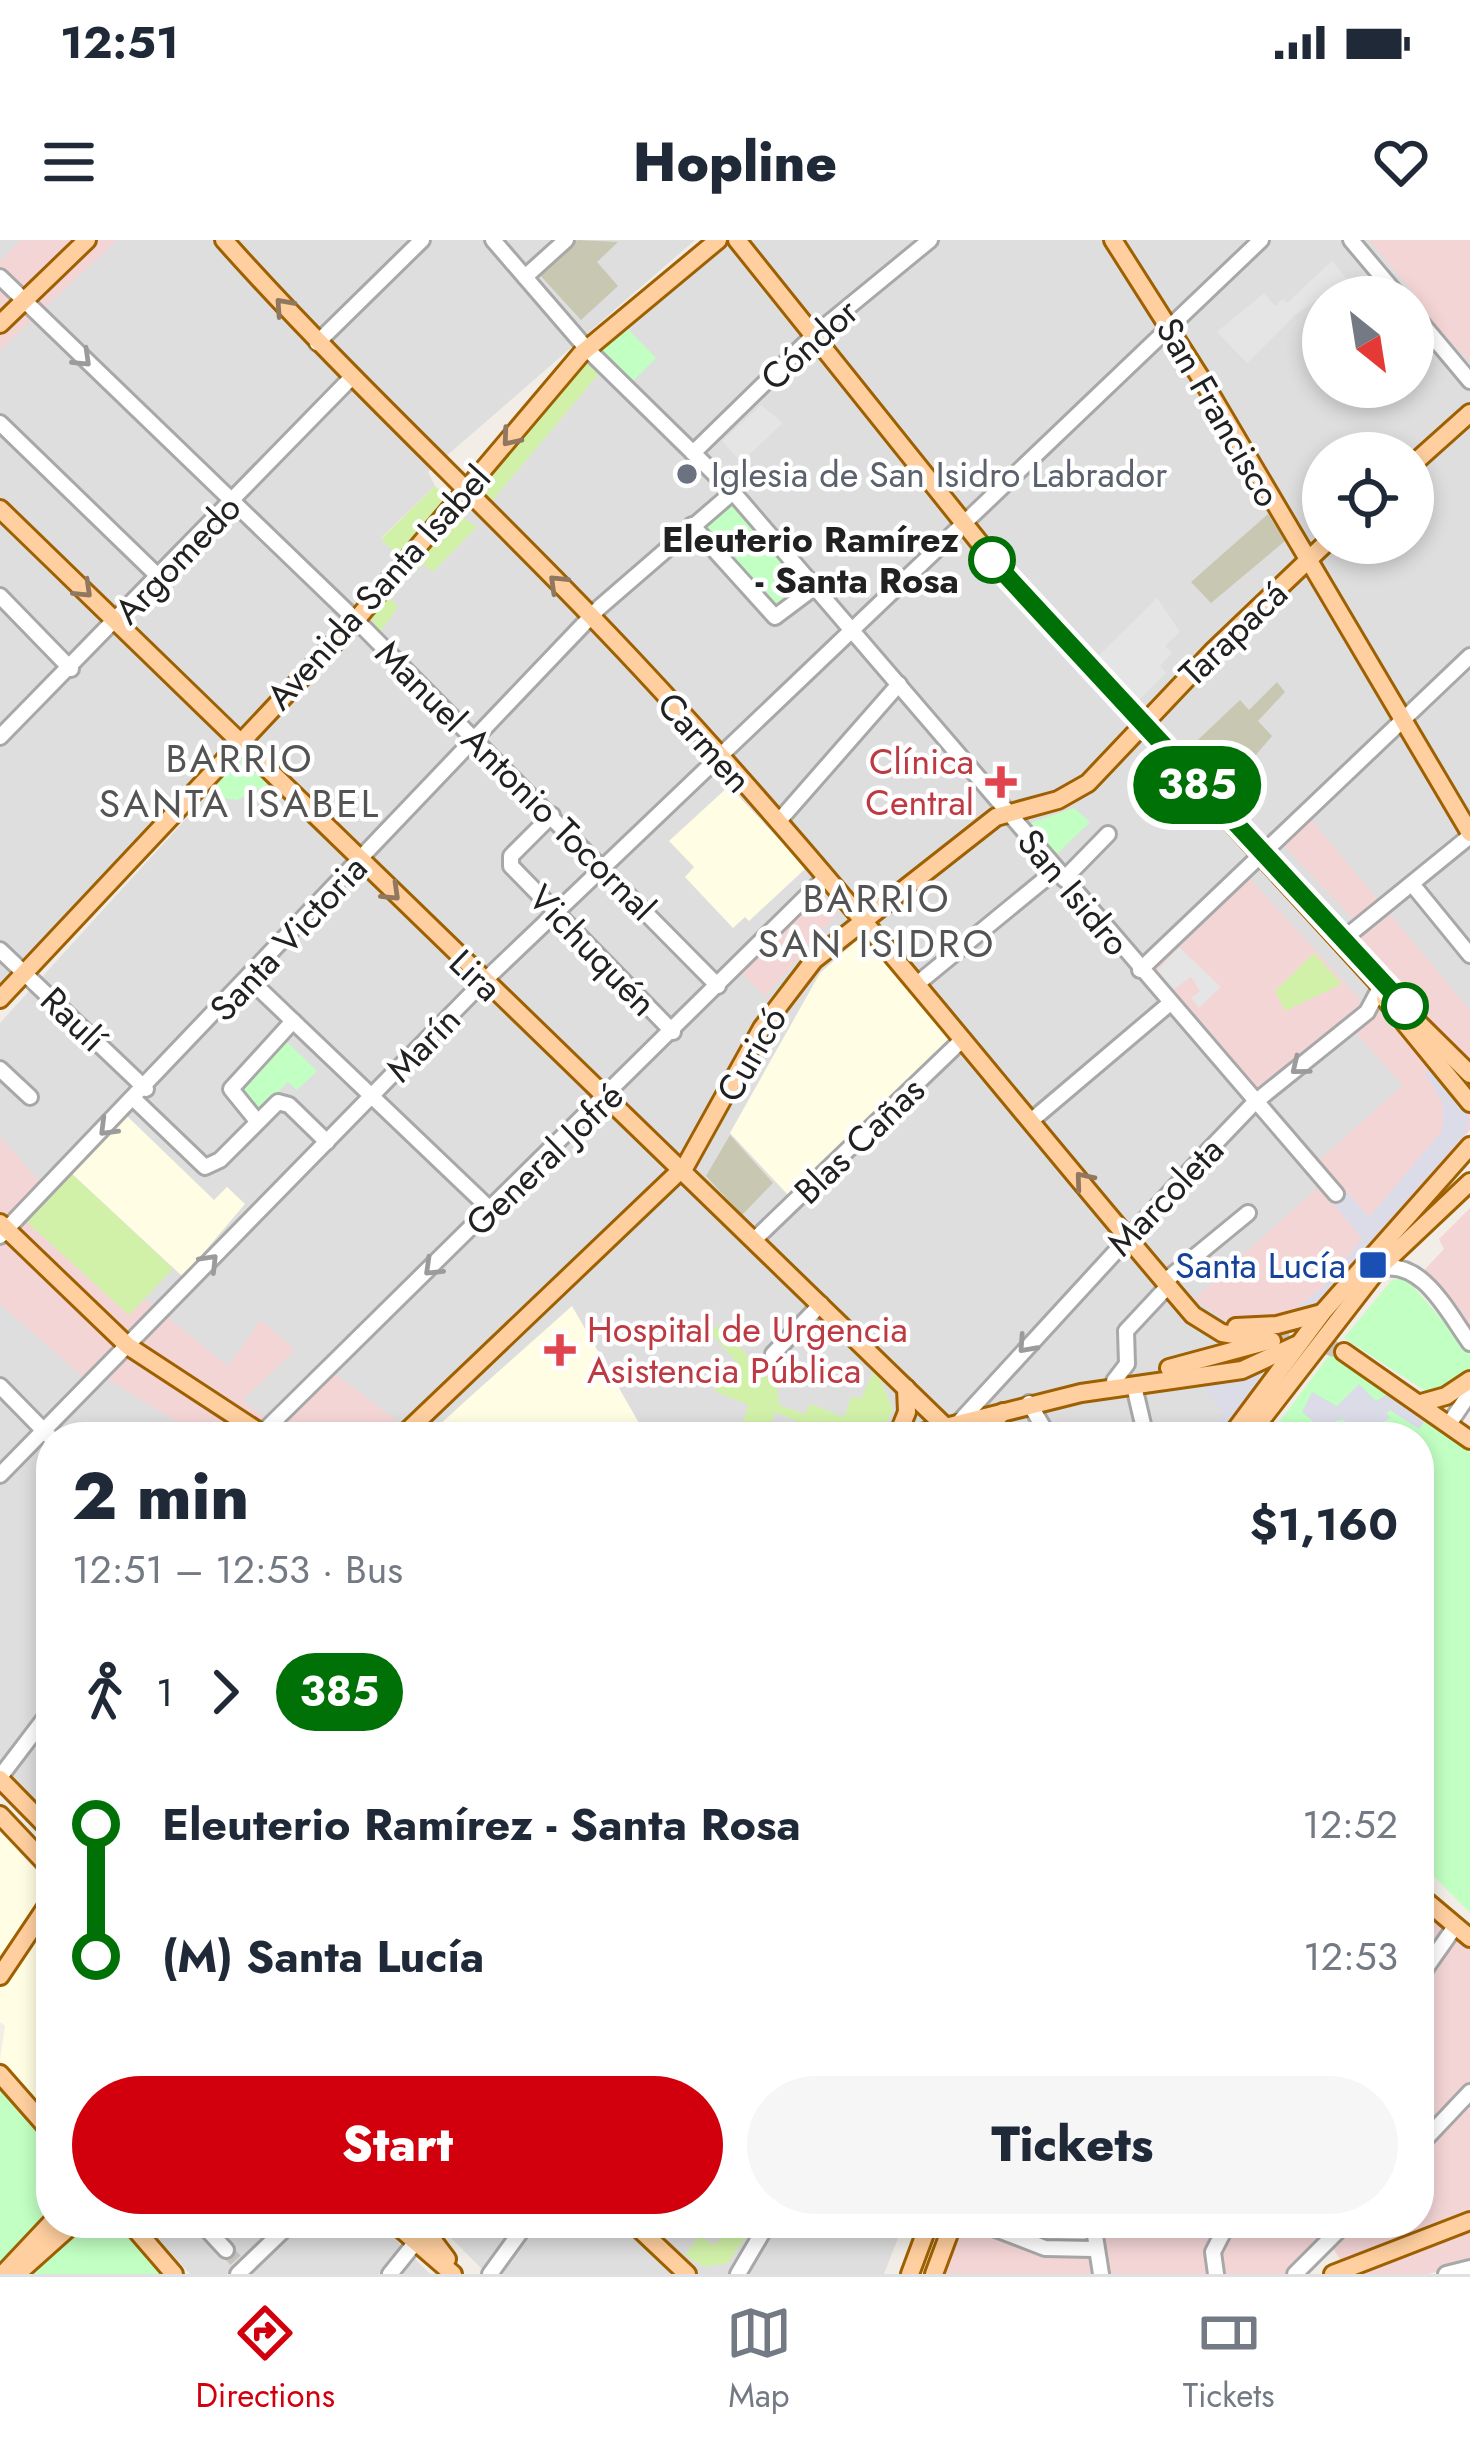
<!DOCTYPE html>
<html lang="en">
<head>
<meta charset="utf-8">
<style>
  body { margin:0; font-family:Jost,sans-serif; background:#f6f6f7; color:#1f2937; height:100vh; display:flex; flex-direction:column; font-size:45px; white-space:nowrap }
  * { box-sizing:border-box; margin:0 }
  p { font-size:39px; color:#747a83 }
  .icon { flex:none; width:66px; height:66px; fill:none; stroke:currentColor; stroke-width:2; stroke-linecap:round; stroke-linejoin:round }
  .map { position:relative; flex:1; overflow:hidden }
  .drawer { position:absolute; left:36px; top:1182px; width:1398px; height:816px; display:flex; flex-direction:column; background:#fff; border-radius:48px; box-shadow:0 6px 18px #0003 }
  .drawer>* { flex:none }
  .badge { padding:0 24px; border-radius:39px; font-size:42px; line-height:78px }
  .needle { width:78px; rotate:150deg }
  .buttons { position:absolute; left:1302px; top:36px; display:grid; gap:24px }
  .buttons a { display:grid; place-items:center; width:132px; height:132px; border-radius:50%; background:#fff; box-shadow:0 6px 18px #0003; font-size:60px }
  .map>.badge { position:absolute; translate:-50% -50%; box-shadow:0 0 0 6px #fff }
  .legs { display:flex; align-items:center; gap:18px; height:132px; padding:0 36px; font-size:39px }
  .legs p { margin-inline-start:auto }
  .overview { display:flex; align-items:center; justify-content:space-between; height:204px; padding:0 36px }
  h1 { font-size:66px; font-weight:800; line-height:90px }
  .button { display:flex; gap:24px; margin-top:auto; padding:24px 36px }
  .button a { flex:1; height:138px; border-radius:72px; background:#d2000d; color:#fff; font-size:48px; font-weight:800; line-height:138px; text-align:center }
  .button a+a { background:#f6f6f7; color:#1f2937 }
  ul { padding:0 36px; list-style:none }
  li { display:flex; align-items:center; gap:42px; height:132px; font-size:45px }
  li i { display:grid; place-items:center; width:18px; height:100%; margin:0 15px; background:currentColor }
  li i::after { content:''; width:30px; height:30px; margin:-15px; border:9px solid; border-radius:50%; background:#fff }
  li p { margin-inline-start:auto }
  li:first-child i { background:linear-gradient(#0000 50%,currentColor 0) }
  li:last-child i { background:linear-gradient(currentColor 50%,#0000 0) }
  .status { display:flex; justify-content:space-between; align-items:center; height:84px; padding:0 60px; background:#fff; direction:ltr }
  .status svg { height:33px; fill:currentColor }
  header { display:flex; justify-content:space-between; align-items:center; height:156px; padding:0 36px; background:#fff; font-size:54px; font-weight:800 }
  .menu { display:flex; justify-content:space-around; align-items:center; height:168px; border-top:3px solid #e0e1e3; background:#fff; font-size:33px; color:#747a83 }
  .menu a { display:grid; justify-items:center; gap:6px }
  .menu .active { color:#d2000d }
  .map>svg:first-child { display:block }
  .residential { fill:#dfdede; fill-rule:evenodd }
  .commercial { fill:#f4d5d6 }
  .education { fill:#fffde3 }
  .construction { fill:#c8c7b1 }
  .grass { fill:#d1f1a9 }
  .park { fill:#c1ffc2 }
  .parking { fill:#e5e5e5 }
  .plaza { fill:#dbdce8 }
  .lines { fill:none; stroke-linecap:round; stroke-linejoin:round }
  .minor-tunnel { stroke:#c8c5bf; stroke-width:14; stroke-dasharray:14 7; stroke-linecap:butt }
  .major-tunnel { stroke:#c8c5bf; stroke-width:16; stroke-dasharray:16 8; stroke-linecap:butt }
  .minor-casing { stroke:#a8a8a8; stroke-width:20 }
  .major-casing { stroke:#9e6000; stroke-width:22 }
  .minor { stroke:#fff; stroke-width:14 }
  .major { stroke:#ffcf9f; stroke-width:16 }
  .oneway { stroke:#907860 }
  .oneway2 { stroke:#9b9b9b }
  .line-1-casing { stroke:#fff; stroke-width:27 }
  .line-1 { stroke:#007106; stroke-width:18 }
  .worship-dot { fill:#6b7280; stroke:#fff; stroke-width:4.5 }
  .stop-1-dot { fill:#fff; stroke:#007106; stroke-width:6 }
  .health-dot { fill:#e0444e; stroke:#fff; stroke-width:4.5 }
  .transit-dot { fill:#1a4fb4; stroke:#fff; stroke-width:4.5 }
  .labels { text-anchor:middle; dominant-baseline:central; stroke-width:9; stroke-linejoin:round; paint-order:stroke }
  .street-label { font-size:36px; fill:#212121; stroke:#fff }
  .worship-label { font-size:36px; fill:#5b616d; stroke:#fff; text-anchor:start }
  .stop-label { font-size:36px; font-weight:bold; fill:#212121; stroke:#fff; text-anchor:end }
  .health-label { font-size:36px; fill:#be3a42; stroke:#fff; text-anchor:end }
  .transit-label { font-size:36px; fill:#164399; stroke:#fff; text-anchor:end }
  .neighbourhood-label { font-size:39px; letter-spacing:3px; fill:#545454; stroke:#fff }
</style>
</head>
<body>
<div class="status"><b>12:51</b><svg viewBox="0 0 49 12"><path d="M0 12V9h3v3zM5 12V6h3v6zM10 12V3h3v9zM15 12V0h3v12zM26 1h20v11H26zM47 4h2v5h-2z"/></svg></div>
<header><svg class="icon" aria-label="menu" viewBox="0 0 24 24"><path d="M4 6h16M4 12h16M4 18h16"/></svg>Hopline<svg class="icon" aria-label="heart" viewBox="0 0 24 24"><path d="M12 20l-8-8c-3-5 5-10 8-4 3-6 11-1 8 4z"/></svg></header>
<div class="map">
<svg width="1470" height="2034" viewBox="0 0 1470 2034">
  <rect width="100%" height="100%" fill="#f2eee7"/>
  <!-- residential -->
  <g class="residential">
    <polygon points="0,0 695,0 428,232 435,246 381,298 398,316 393,322 312,416 0,748"/>
    <path d="M730,0H1470V882L1334,1027L1210,1197H51V1582L0,1530V783L205,558L199,555L371,378L587,117ZM1323,57H1413V147H1323ZM1323,213H1413V303H1323Z"/>
    <polygon points="144,1983 379,1983 430,2034 190,2034"/>
    <polygon points="436,1983 904,1983 884,2034 487,2034"/>
  </g>
  <!-- commercial -->
  <g class="commercial">
    <polygon points="21,0 117,0 0,110 0,21"/>
    <polygon points="1369,0 1470,0 1470,122 1420,72 1413,53"/>
    <polygon points="1308,576 1470,770 1470,815 1445,838 1470,869 1470,890 1321,1068 1231,1084 1194,1059 1325,941 1313,926 1403,845 1351,788 1370,771 1377,739 1345,703 1361,688 1281,602"/>
    <polygon points="1244,632 1366,766 1252,853 1143,730"/>
    <polygon points="821,651 838,673 765,756 739,731"/>
    <polygon points="0,897 52,955 27,981 129,1075 145,1059 228,1126 261,1080 295,1110 243,1160 266,1179 324,1125 397,1181 381,1197 201,1197 101,1135 88,1141 0,1064"/>
    <polygon points="1470,968 1470,1112 1414,1041 1444,1009 1439,999"/>
    <polygon points="1419,1663 1470,1705 1470,2023 1428,2034 1349,2034 1326,1997 1288,2034 944,2034 964,1985 1046,2012 1096,2011 1097,1983 1419,1983"/>
  </g>
  <!-- education -->
  <g class="education">
    <polygon points="729,546 806,628 749,681 745,677 733,688 685,637 694,627 669,601"/>
    <polygon points="863,695 955,796 789,956 730,893 820,733"/>
    <polygon points="126,875 214,960 227,947 245,964 183,1037 71,933"/>
    <polygon points="572,1066 647,1197 426,1197 472,1155"/>
    <polygon points="0,1592 51,1646 51,1838 35,1859 0,1820 5,1786 0,1782"/>
  </g>
  <!-- construction -->
  <g class="construction">
    <polygon points="577,0 618,2 597,22 618,46 581,80 539,34"/>
    <polygon points="1268,274 1285,301 1211,363 1191,342"/>
    <polygon points="1277,442 1285,452 1258,481 1272,496 1221,556 1183,514 1240,460 1249,470"/>
    <polygon points="730,895 773,943 742,975 706,936"/>
  </g>
  <!-- grass -->
  <g class="grass">
    <polygon points="587,117 602,130 492,261 476,248"/>
    <polygon points="435,246 449,258 398,316 381,299"/>
    <polygon points="458,274 477,287 433,332 423,324 390,358 398,367 380,392 371,378"/>
    <polygon points="1314,713 1342,744 1285,771 1275,751"/>
    <polygon points="71,933 173,1029 129,1075 27,982"/>
    <path d="M720,1085L777,1148L779,1165L805,1174L810,1164L844,1177L852,1156L861,1159L875,1128L893,1169C874,1222 810,1186 775,1172L767,1197H732L702,1182L737,1196L749,1165L714,1151L740,1126L710,1092Z"/>
    <polygon points="733,1983 755,1983 728,2023 704,2027 685,2015 699,1996 715,2005"/>
  </g>
  <!-- park -->
  <g class="park">
    <polygon points="626,87 656,118 631,143 601,111"/>
    <polygon points="731,260 810,347 780,375 699,288"/>
    <polygon points="238,515 268,544 237,560 199,555"/>
    <polygon points="1074,568 1090,582 1056,615 1031,583"/>
    <polygon points="284,799 317,831 297,850 288,842 258,872 235,849"/>
    <polygon points="1405,1037 1470,1112 1470,1133 1442,1153 1427,1152 1344,1098 1392,1040"/>
    <polygon points="1331,1113 1430,1178 1470,1213 1470,1673 1419,1621 1419,1197 1268,1197"/>
    <polygon points="0,1844 51,1906 51,1983 124,1983 168,2034 0,2034"/>
  </g>
  <!-- parking -->
  <g class="parking">
    <polygon points="1332,21 1350,43 1333,57 1323,57 1321,67 1315,61 1295,75 1247,123 1217,92 1264,53 1275,66 1283,59 1287,63"/>
    <polygon points="761,165 783,183 741,222 722,201"/>
    <polygon points="1157,358 1180,392 1165,406 1172,413 1160,426 1166,433 1138,461 1097,417"/>
    <polygon points="1179,707 1221,747 1199,768 1191,758 1200,751 1191,737 1172,751 1157,731"/>
  </g>
  <!-- plaza -->
  <g class="plaza">
    <polygon points="1431,827 1468,870 1467,892 1314,1065 1298,1076 1237,1084 1229,1079 1257,1081 1289,1073 1322,1048 1362,999 1330,959 1343,948 1369,977 1442,891 1443,863 1425,834"/>
    <polygon points="1265,1129 1222,1197 1209,1197 1223,1172 1198,1141"/>
    <polygon points="1359,1144 1376,1161 1386,1155 1425,1181 1419,1189 1390,1170 1386,1174 1391,1177 1375,1188 1370,1183 1359,1197 1343,1179 1335,1182 1333,1197 1324,1197 1333,1194 1331,1183 1315,1183 1302,1172 1312,1152 1337,1166"/>
  </g>
  <g class="lines">
    <!-- minor-tunnel -->
    <polyline class="minor-tunnel" points="226,2010 238,2023"/>
    <!-- major-tunnel -->
    <polyline class="major-tunnel" points="1273,1100 1310,1101 1344,1112"/>
    <defs>
      <g id="minor">
        <polyline points="493,0 587,109 733,252 1336,954"/>
        <polyline points="1351,0 1399,57"/>
        <polyline points="0,37 364,388 718,746"/>
        <polyline points="525,37 566,0"/>
        <polyline points="1413,73 1470,141"/>
        <polyline points="317,103 422,0"/>
        <polyline points="0,183 160,338"/>
        <polyline points="693,213 813,96 930,0"/>
        <polyline points="692,285 775,377 815,347"/>
        <polyline points="0,356 71,429"/>
        <polyline points="0,497 351,138"/>
        <polyline points="552,575 511,616 511,626 673,792"/>
        <polyline points="778,582 899,444"/>
        <polyline points="1064,639 1108,594"/>
        <polyline points="1412,644 1470,715"/>
        <polyline points="1341,701 1470,596"/>
        <polyline points="0,710 146,849"/>
        <polyline points="1140,730 1470,416"/>
        <polyline points="249,739 491,970"/>
        <polyline points="917,744 1056,630"/>
        <polyline points="0,829 30,857"/>
        <polyline points="135,860 205,927 220,920 278,862 289,865 327,902"/>
        <polyline points="1032,880 1169,764"/>
        <polyline points="257,881 231,849 293,781"/>
        <polyline points="0,996 600,367 733,252"/>
        <polyline points="754,1000 963,799"/>
        <path d="M1378,1029C1422,1017 1448,1073 1470,1103"/>
        <polyline points="1170,1037 1248,973"/>
        <polyline points="773,1114 821,1064"/>
        <polyline points="1114,1141 1127,1124 1126,1091 1169,1045"/>
        <polyline points="0,1146 51,1198"/>
        <polyline points="1134,1146 1146,1197"/>
        <polyline points="1029,1163 1049,1197"/>
        <polyline points="961,1180 1208,911 1254,863 1367,772 1381,746"/>
        <polyline points="1449,1184 1470,1153"/>
        <polyline points="258,1197 826,637"/>
        <polyline points="0,1235 483,742 1261,0"/>
        <polyline points="0,1537 51,1470"/>
        <polyline points="1419,1738 1454,1688"/>
        <polyline points="1419,1906 1470,1852"/>
        <polyline points="201,1983 226,2010"/>
        <polyline points="980,1983 1045,2008 1093,2009"/>
        <polyline points="1093,1983 1101,2034"/>
        <polyline points="238,2034 291,1983"/>
        <polyline points="390,2034 415,2003"/>
        <polyline points="490,2034 527,1983"/>
        <polyline points="738,2034 768,1983"/>
        <polyline points="1216,2034 1213,2012 1228,1983"/>
        <polyline points="1295,2034 1346,1983"/>
        <polyline points="1446,2034 1470,2028"/>
      </g>
      <g id="major">
        <path d="M224,0C342,132 471,251 593,378C806,599 994,843 1193,1075L1222,1093L1272,1101"/>
        <polyline points="737,0 1007,337 1381,746 1470,834"/>
        <polyline points="1113,0 1204,143 1470,593"/>
        <polyline points="0,84 87,0"/>
        <polyline points="1413,224 1470,173"/>
        <polyline points="0,269 956,1197"/>
        <polyline points="0,759 356,380 581,114 718,0"/>
        <polyline points="1385,759 1470,863"/>
        <polyline points="0,983 128,1106 267,1197"/>
        <polyline points="1236,1087 1277,1085 1322,1073"/>
        <polyline points="1344,1112 1470,1200"/>
        <polyline points="1169,1128 1265,1102"/>
        <polyline points="1421,1163 1446,1156 1470,1140"/>
        <polyline points="401,1197 686,925 762,788 814,720 996,577 1058,560 1088,543 1212,412 1326,303"/>
        <polyline points="897,1197 907,1172 906,1148"/>
        <polyline points="906,1197 1081,1153 1242,1130 1296,1105"/>
        <polyline points="979,1197 1003,1172"/>
        <polyline points="1230,1197 1323,1072 1470,906"/>
        <polyline points="1248,1197 1378,1029 1470,942"/>
        <polyline points="0,1539 51,1591"/>
        <polyline points="0,1575 51,1629"/>
        <polyline points="1419,1655 1470,1698"/>
        <polyline points="0,1736 51,1660"/>
        <polyline points="0,1834 51,1892"/>
        <polyline points="130,1983 174,2034"/>
        <polyline points="394,1983 453,2034"/>
        <polyline points="420,1983 447,2019"/>
        <polyline points="633,1983 687,2034"/>
        <polyline points="3,2034 51,1983"/>
        <polyline points="17,2034 74,1983"/>
        <polyline points="910,2034 929,1983"/>
        <polyline points="934,2034 953,1983"/>
        <polyline points="1333,2034 1470,1981"/>
      </g>
    </defs>
    <!-- minor casing -->
    <use href="#minor" class="minor-casing"/>
    <!-- major casing -->
    <use href="#major" class="major-casing"/>
    <!-- minor -->
    <use href="#minor" class="minor"/>
    <!-- major -->
    <use href="#major" class="major"/>
  </g>
  <!-- one-way arrows -->
  <defs><path id="oneway-chevron" d="M-2-3.5L2.5 0L-2 3.5" fill="none" stroke-width="1.6" stroke-linecap="round" stroke-linejoin="round" transform="scale(3)"/></defs>
  <g class="oneway">
    <use href="#oneway-chevron" transform="translate(283 66) rotate(-132)"/>
    <use href="#oneway-chevron" transform="translate(510 198) rotate(130)"/>
    <use href="#oneway-chevron" transform="translate(557 343) rotate(-136)"/>
    <use href="#oneway-chevron" transform="translate(84 350) rotate(44)"/>
    <use href="#oneway-chevron" transform="translate(392 653) rotate(44)"/>
    <use href="#oneway-chevron" transform="translate(1083 940) rotate(-130)"/>
  </g>
  <g class="oneway2">
    <use href="#oneway-chevron" transform="translate(83 119) rotate(44)"/>
    <use href="#oneway-chevron" transform="translate(1299 827) rotate(141)"/>
    <use href="#oneway-chevron" transform="translate(107 888) rotate(135)"/>
    <use href="#oneway-chevron" transform="translate(210 1022) rotate(-46)"/>
    <use href="#oneway-chevron" transform="translate(432 1028) rotate(136)"/>
    <use href="#oneway-chevron" transform="translate(1026 1105) rotate(132)"/>
  </g>
  <g class="lines">
    <defs>
      <polyline id="line-1" points="992,320 1405,766"/>
    </defs>
    <!-- line-1 casing -->
    <use href="#line-1" class="line-1-casing"/>
    <!-- line-1 -->
    <use href="#line-1" class="line-1"/>
  </g>
  <!-- markers -->
  <circle class="worship-dot" cx="687" cy="234" r="12"/>
  <g class="stop-1-dot">
    <circle cx="992" cy="320" r="21"/>
    <circle cx="1405" cy="766" r="21"/>
  </g>
  <g class="health-dot">
    <path d="M995 524h12v12h12v12h-12v12h-12v-12h-12v-12h12z"/>
    <path d="M554 1092h12v12h12v12h-12v12h-12v-12h-12v-12h12z"/>
  </g>
  <rect class="transit-dot" x="1358" y="1010" width="30" height="30" rx="6"/>
  <g class="labels">
    <!-- street labels -->
    <g class="street-label">
      <text transform="translate(809 104) rotate(-42)">Cóndor</text>
      <text transform="translate(1219 172) rotate(60)">San Francisco</text>
      <text transform="translate(177 319) rotate(-46)">Argomedo</text>
      <text transform="translate(378 347) rotate(-48)">Avenida Santa Isabel</text>
      <text transform="translate(1233 393) rotate(-44)">Tarapacá</text>
      <text transform="translate(705 502) rotate(48)">Carmen</text>
      <text transform="translate(516 540) rotate(45)">Manuel Antonio Tocornal</text>
      <text transform="translate(1074 652) rotate(50)">San Isidro</text>
      <text transform="translate(288 698) rotate(-47)">Santa Victoria</text>
      <text transform="translate(593 710) rotate(46)">Vichuquén</text>
      <text transform="translate(476 735) rotate(44)">Lira</text>
      <text transform="translate(74 779) rotate(44)">Raulí</text>
      <text transform="translate(423 804) rotate(-46)">Marín</text>
      <text transform="translate(751 814) rotate(-60)">Curicó</text>
      <text transform="translate(859 900) rotate(-44)">Blas Cañas</text>
      <text transform="translate(544 919) rotate(-44)">General Jofré</text>
      <text transform="translate(1165 956) rotate(-46)">Marcoleta</text>
    </g>
    <!-- worship labels -->
    <g class="worship-label">
      <text x="711" y="234">Iglesia de San Isidro Labrador</text>
    </g>
    <!-- stop labels -->
    <g class="stop-label">
      <text x="959" y="299">Eleuterio Ramírez<tspan x="959" dy="41">- Santa Rosa</tspan></text>
    </g>
    <!-- health labels -->
    <g class="health-label">
      <text x="974" y="521">Clínica<tspan x="974" dy="41">Central</tspan></text>
      <text x="587" y="1089" text-anchor="start">Hospital de Urgencia<tspan x="587" dy="41">Asistencia Pública</tspan></text>
    </g>
    <!-- transit labels -->
    <g class="transit-label">
      <text x="1346" y="1025">Santa Lucía</text>
    </g>
    <!-- neighbourhood labels -->
    <g class="neighbourhood-label">
      <text x="240" y="518">BARRIO<tspan x="240" dy="45">SANTA ISABEL</tspan></text>
      <text x="877" y="658">BARRIO<tspan x="877" dy="45">SAN ISIDRO</tspan></text>
    </g>
  </g>
</svg>
<div class="buttons">
<a><svg class="needle" viewBox="-14 -14 28 28"><path d="M0-13l5 13h-10z" fill="#e53935"/><path d="M0 13l5-13h-10z" fill="#747a83"/></svg></a>
<a><svg class="icon" aria-label="locate" viewBox="0 0 24 24"><circle cx="12" cy="12" r="6"/><path d="M12 2v4M12 18v4M2 12h4M18 12h4"/></svg></a>
</div>
<b class="badge" style="left:1197px;top:545px;background:#007106;color:#fff">385</b>
<section class="drawer">
<div class="overview"><div><h1>2 min</h1><p>12:51 – 12:53 · Bus</p></div><b>$1,160</b></div>
<div class="legs"><svg class="icon" aria-label="walk" viewBox="0 0 24 24"><circle cx="13" cy="4" r="2"/><path d="M13 8l-2 6 4 7M11 14l-3 7M7 12l3-4h3l4 4"/></svg>1<svg class="icon" aria-label="forward" viewBox="0 0 24 24"><path d="M9 5l7 7-7 7"/></svg><b class="badge" style="background:#007106;color:#fff">385</b></div>
<ul>
<li><i style="color:#007106"></i><b>Eleuterio Ramírez - Santa Rosa</b><p>12:52</p></li>
<li><i style="color:#007106"></i><b>(M) Santa Lucía</b><p>12:53</p></li>
</ul>
<div class="button"><a>Start</a><a>Tickets</a></div>
</section>
</div>
<nav class="menu">
<a class="active"><svg class="icon" aria-label="directions" viewBox="0 0 24 24"><path d="M12 3l9 9-9 9-9-9zM9 14v-3h6M13 9l2 2-2 2"/></svg>Directions</a>
<a><svg class="icon" aria-label="map" viewBox="0 0 24 24"><path d="M3 6l6-2 6 2 6-2v14l-6 2-6-2-6 2zM9 4v14M15 6v14"/></svg>Map</a>
<a><svg class="icon" aria-label="tickets" viewBox="0 0 24 24"><path d="M3 7h18v10H3zM15 7v10"/></svg>Tickets</a>
</nav>
</body>
</html>
